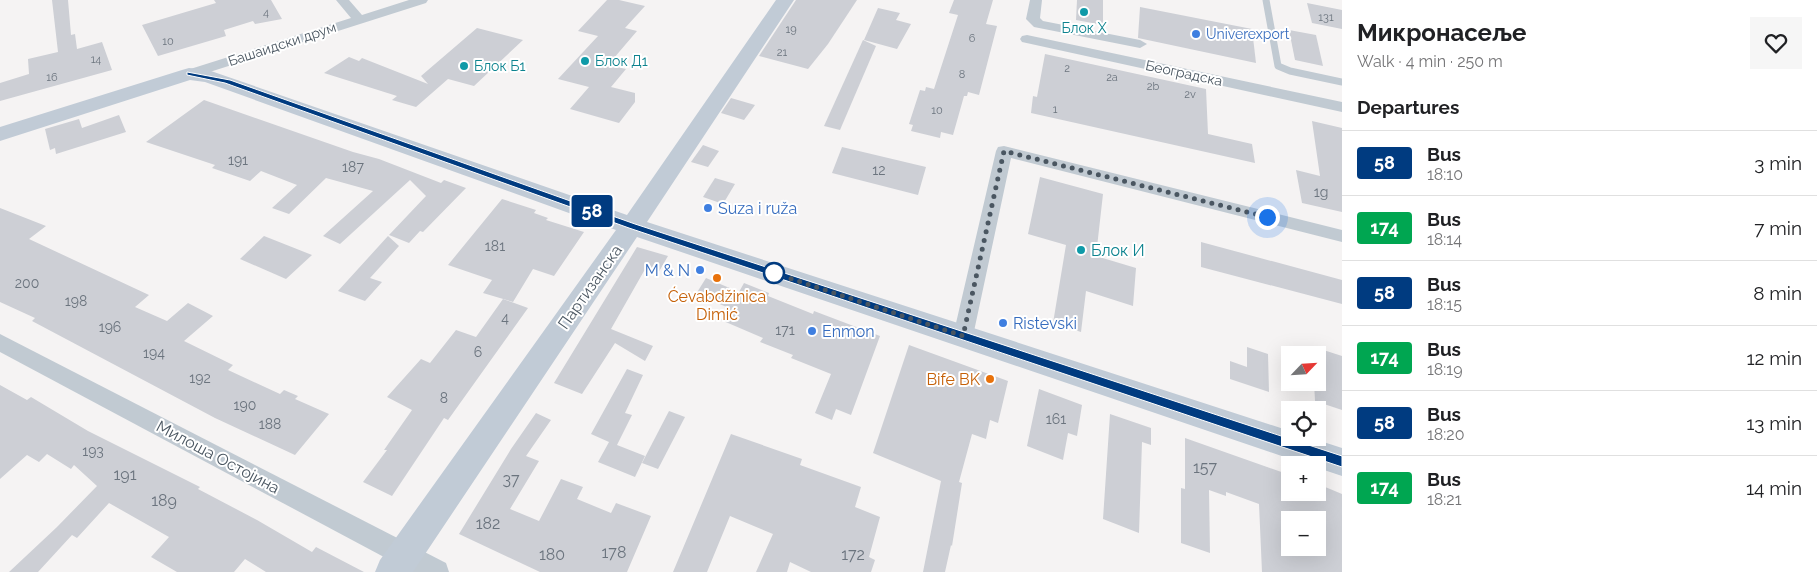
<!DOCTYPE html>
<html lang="en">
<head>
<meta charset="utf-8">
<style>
  body { margin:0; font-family:Raleway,sans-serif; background:#f6f6f6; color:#202124; height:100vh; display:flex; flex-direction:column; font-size:19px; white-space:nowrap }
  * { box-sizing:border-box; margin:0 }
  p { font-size:16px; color:#757577 }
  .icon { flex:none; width:28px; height:28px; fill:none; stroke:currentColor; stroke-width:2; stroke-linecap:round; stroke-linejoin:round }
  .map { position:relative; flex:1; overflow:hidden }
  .side { display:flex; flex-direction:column; background:#fff; width:475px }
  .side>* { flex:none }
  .badge { padding:0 10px; border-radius:4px; font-size:18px; line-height:32px }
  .needle { width:32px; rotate:65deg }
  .buttons { position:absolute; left:1281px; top:346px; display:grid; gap:10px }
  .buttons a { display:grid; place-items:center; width:45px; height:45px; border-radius:0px; background:#fff; box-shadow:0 5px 20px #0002; font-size:25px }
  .you { position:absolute; width:25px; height:25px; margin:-12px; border:4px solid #fff; border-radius:50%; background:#1a73e8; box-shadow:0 0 0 8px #1a73e833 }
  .map>.badge { position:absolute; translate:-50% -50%; box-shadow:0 0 0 2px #fff }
  h2 { padding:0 15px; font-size:19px; line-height:45px }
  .round { display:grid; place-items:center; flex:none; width:52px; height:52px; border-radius:0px; background:#f6f6f6 }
  .overview { display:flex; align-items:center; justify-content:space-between; height:85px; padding:0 15px }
  h1 { font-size:24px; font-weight:700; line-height:38px }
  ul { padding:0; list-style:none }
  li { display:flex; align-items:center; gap:15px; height:65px; padding:0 15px; border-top:1px solid #e0e0e0 }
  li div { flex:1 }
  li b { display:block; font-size:19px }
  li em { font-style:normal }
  li .badge { min-width:55px; font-weight:700; text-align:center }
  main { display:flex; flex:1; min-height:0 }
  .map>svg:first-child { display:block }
  .building { fill:#cdcfd5; fill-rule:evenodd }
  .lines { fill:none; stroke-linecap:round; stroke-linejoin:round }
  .lane { stroke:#c1cad2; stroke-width:7 }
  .street { fill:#c1cad2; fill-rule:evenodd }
  .secondary { fill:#c1cbd6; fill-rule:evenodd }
  .line { fill:#003b80; stroke:#fff }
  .walk { stroke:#4a5661; stroke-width:5; stroke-dasharray:0 9 }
  .culture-dot { fill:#0f9aa8; stroke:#fff; stroke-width:2 }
  .shop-dot { fill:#3f7fe0; stroke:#fff; stroke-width:2 }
  .stop-dot { fill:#fff; stroke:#003b80; stroke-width:2.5 }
  .food-dot { fill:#e8710a; stroke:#fff; stroke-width:2 }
  .labels { text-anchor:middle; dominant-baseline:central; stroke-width:4; stroke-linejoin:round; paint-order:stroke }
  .far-number-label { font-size:11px; fill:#6b747e }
  .far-culture-label { font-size:14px; fill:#0d838f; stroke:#fff; text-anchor:start }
  .far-shop-label { font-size:14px; fill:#366cbe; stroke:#fff; text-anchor:start }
  .far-street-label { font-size:14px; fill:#4a5661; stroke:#fff }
  .number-label { font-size:14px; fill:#6b747e }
  .shop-label { font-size:16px; fill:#366cbe; stroke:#fff; text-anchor:start }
  .culture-label { font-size:16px; fill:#0d838f; stroke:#fff; text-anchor:start }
  .street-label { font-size:16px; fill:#4a5661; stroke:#fff }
  .food-label { font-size:16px; fill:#c56008; stroke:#fff }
  .near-number-label { font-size:16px; fill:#6b747e }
</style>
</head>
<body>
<main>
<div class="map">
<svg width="1342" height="572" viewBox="0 0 1342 572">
  <rect width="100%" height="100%" fill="#f5f3f3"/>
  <!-- building -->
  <g class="building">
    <polygon points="52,0 68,0 71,35 75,34 77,49 102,42 112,70 0,101 0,83 29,74 28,59 58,52"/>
    <polygon points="214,0 271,0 282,19 255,24 253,21 224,30 226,36 158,56 142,25 216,3"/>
    <polygon points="607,0 619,0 645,6 625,28 637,31 608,65 626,69 611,87 635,93 635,102 619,123 570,109 589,87 558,79 598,36 578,31"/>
    <polygon points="796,0 857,0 828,44 808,69 759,56"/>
    <polygon points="954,0 993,0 986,24 997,26 979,95 968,92 967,96 964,96 953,135 941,132 940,138 911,131 913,125 909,124 920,90 925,91 926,87 934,89 958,15 949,13"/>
    <polygon points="1077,0 1103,0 1103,25 1076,20"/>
    <polygon points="1307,3 1342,10 1342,29 1312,23"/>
    <polygon points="1140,7 1252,29 1256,63 1138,38"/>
    <polygon points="878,8 900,13 896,20 911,24 897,49 864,40"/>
    <polygon points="477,28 523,40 474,86 448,79 416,107 392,100 397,96 324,73 349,57 359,61 362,58 428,84 421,76"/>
    <polygon points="1289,30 1316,35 1323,66 1295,60"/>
    <polygon points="863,40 876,46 840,130 824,126"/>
    <polygon points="1045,54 1206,89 1208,134 1252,144 1255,163 1031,113 1033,96 1037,97"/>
    <polygon points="731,98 755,105 744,120 721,113"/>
    <polygon points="204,100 353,152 379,159 441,183 444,180 466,188 423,232 420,231 409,243 389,235 426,196 410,180 340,244 323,236 373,191 326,178 289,214 272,208 297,185 261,171 250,181 212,168 215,165 146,142"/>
    <polygon points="119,115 126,132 56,154 55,148 50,150 45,129 79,119 82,128"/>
    <polygon points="1312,121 1342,128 1342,212 1302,203 1296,170 1320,176"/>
    <polygon points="703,145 719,151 708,167 691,162"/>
    <polygon points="842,147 926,167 918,195 832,173"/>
    <polygon points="1040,177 1103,194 1096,256 1136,268 1133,306 1086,291 1081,332 1053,323 1066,245 1028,234"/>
    <polygon points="715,178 735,184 723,204 703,197"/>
    <polygon points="502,199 536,210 534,213 548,218 546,220 584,232 554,276 533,269 513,302 483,293 492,280 448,265"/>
    <polygon points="0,208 46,226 29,239 149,295 135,307 167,321 188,303 213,316 184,341 233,365 228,370 280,394 284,390 298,396 295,399 329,414 295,455 215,418 32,321 35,318 0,302"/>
    <polygon points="264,236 312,255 286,279 240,259"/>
    <polygon points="388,236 399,246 370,278 382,282 365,301 338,291"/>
    <polygon points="1201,242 1342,280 1342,304 1201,267"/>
    <polygon points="637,247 668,256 657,275 644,271 611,329 653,346 645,361 615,343 582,394 554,383"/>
    <polygon points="706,278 739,292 744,283 769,293 768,296 813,314 814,311 880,336 851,415 836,409 832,420 815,413 831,374 791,358 793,355 760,342 763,338 721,320 729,308 696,294"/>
    <polygon points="503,299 528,308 448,420 444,418 392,496 363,482 387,450 384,450 412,410 387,397 421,359 430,363 456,330 476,337"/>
    <polygon points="909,345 1008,381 998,423 990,420 986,439 972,434 959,482 962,483 952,546 951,545 945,572 923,572 941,481 873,453"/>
    <polygon points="1311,346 1342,356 1342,410 1315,401 1314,382 1318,382 1318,355 1312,355"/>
    <polygon points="1247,347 1268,354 1269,392 1230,379 1230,361 1247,367"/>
    <polygon points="627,369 643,375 625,413 632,415 617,445 645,456 635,477 598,462 609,442 591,434"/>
    <polygon points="0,385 27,400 31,397 88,431 200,487 198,489 257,520 312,552 316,547 364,572 266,572 245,559 234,572 177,572 151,557 169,537 109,503 77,538 72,535 38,572 9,572 57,527 97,486 74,465 71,469 47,454 39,462 27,455 0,479"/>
    <polygon points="1039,389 1082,405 1077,436 1068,433 1063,460 1027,446"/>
    <polygon points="669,411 685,417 658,469 642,463"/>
    <polygon points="536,413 551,420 526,456 539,461 510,509 539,521 561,479 583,487 577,499 611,513 616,503 651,516 627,572 540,572 459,534 511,449"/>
    <polygon points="1110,414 1151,428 1151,445 1142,442 1139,533 1103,519"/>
    <polygon points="731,434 802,459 800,465 861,487 855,507 880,517 869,557 875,560 871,572 811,572 790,562 787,572 756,572 773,534 730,516 707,572 673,572"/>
    <path d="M1185,438L1290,475V492H1318V484L1342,494V572H1262L1259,504L1226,492V496L1209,490L1210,553L1181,543V488L1185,489ZM1290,520H1318V548H1290Z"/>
  </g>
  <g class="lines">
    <!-- lane -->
    <polyline class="lane" points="1266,0 1278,66 1290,71 1342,82"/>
    <!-- street -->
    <g class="street">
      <polygon points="336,0 349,0 362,15 409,0 428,0 426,3 194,77 184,77 182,74 184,71 351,18"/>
      <polygon points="1030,0 1042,0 1040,18 1043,21 1140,40 1147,44 1140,48 1034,27 1026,19"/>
      <polygon points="1027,35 1342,102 1342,112 1022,42 1020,39 1022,36"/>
      <polygon points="1004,146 1342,230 1342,242 1011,158 973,336 970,342 963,344 956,342 953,336 996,151 998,147"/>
      <polygon points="0,334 446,563 449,572 412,572 0,352"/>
    </g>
    <!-- secondary -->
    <polygon class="secondary" points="776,0 794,0 647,222 1290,431 1290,438 1311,438 1342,448 1342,476 1318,468 1318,465 1308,465 637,237 413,572 375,572 380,560 616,230 205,82 190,80 0,141 0,127 182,70 189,68 208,70 627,215"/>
  </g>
  <!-- line -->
  <polygon class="line" points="187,72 230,80 635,224 1342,456 1342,467 629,228 225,83 187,75"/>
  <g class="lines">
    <!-- walk -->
    <polyline class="walk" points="774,273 963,336 1004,151 1267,217"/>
  </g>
  <!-- markers -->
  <g class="culture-dot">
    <circle cx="1084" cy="12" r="5"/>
    <circle cx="585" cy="61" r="5"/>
    <circle cx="464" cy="66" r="5"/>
    <circle cx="1081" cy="250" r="5"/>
  </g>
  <g class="shop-dot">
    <circle cx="1196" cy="34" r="5"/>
    <circle cx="708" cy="208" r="5"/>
    <circle cx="700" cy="270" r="5"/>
    <circle cx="1003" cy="323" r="5"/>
    <circle cx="812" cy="331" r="5"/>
  </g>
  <circle class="stop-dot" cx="774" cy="273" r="10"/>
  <g class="food-dot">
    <circle cx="717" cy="278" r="5"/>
    <circle cx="990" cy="379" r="5"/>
  </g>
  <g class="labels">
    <!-- far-number labels -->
    <g class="far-number-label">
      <text x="266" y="12">4</text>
      <text x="1326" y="17">131</text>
      <text x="791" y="29">19</text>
      <text x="972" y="38">6</text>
      <text x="168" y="41">10</text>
      <text x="782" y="52">21</text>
      <text x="96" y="59">14</text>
      <text x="1067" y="68">2</text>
      <text x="962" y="74">8</text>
      <text x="52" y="77">16</text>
      <text x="1112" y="77">2a</text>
      <text x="1153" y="86">2b</text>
      <text x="1190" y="94">2v</text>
      <text x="1055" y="109">1</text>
      <text x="937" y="110">10</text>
    </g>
    <!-- far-culture labels -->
    <g class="far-culture-label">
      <text x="1084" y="28" text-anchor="middle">Блок Х</text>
      <text x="595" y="61">Блок Д1</text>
      <text x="474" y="66">Блок Б1</text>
    </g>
    <!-- far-shop labels -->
    <g class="far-shop-label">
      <text x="1206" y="34">Univerexport</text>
    </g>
    <!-- far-street labels -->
    <g class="far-street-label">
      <text transform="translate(282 44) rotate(-18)">Башаидски друм</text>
      <text transform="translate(1184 73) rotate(12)">Београдска</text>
    </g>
    <!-- number labels -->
    <g class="number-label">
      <text x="238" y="160">191</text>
      <text x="353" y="167">187</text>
      <text x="879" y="170">12</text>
      <text x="1321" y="192">1g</text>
      <text x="495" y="246">181</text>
      <text x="27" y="283">200</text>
      <text x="76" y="301">198</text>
      <text x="505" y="318">4</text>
      <text x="110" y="327">196</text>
      <text x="785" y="330">171</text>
      <text x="478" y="352">6</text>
      <text x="154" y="353">194</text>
      <text x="200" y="378">192</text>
      <text x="444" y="398">8</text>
      <text x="245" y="405">190</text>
      <text x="1056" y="419">161</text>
      <text x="270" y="424">188</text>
      <text x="93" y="451">193</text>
    </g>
    <!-- shop labels -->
    <g class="shop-label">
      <text x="718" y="208">Suza i ruža</text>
      <text x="690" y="270" text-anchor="end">M &amp; N</text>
      <text x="1013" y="323">Ristevski</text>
      <text x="822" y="331">Enmon</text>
    </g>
    <!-- culture labels -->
    <g class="culture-label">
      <text x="1091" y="250">Блок И</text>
    </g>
    <!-- street labels -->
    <g class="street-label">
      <text transform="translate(590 287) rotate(-55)">Партизанска</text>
      <text transform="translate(218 457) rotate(28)">Милоша Остојина</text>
    </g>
    <!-- food labels -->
    <g class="food-label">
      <text x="717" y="296">Ćevabdžinica<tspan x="717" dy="18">Dimić</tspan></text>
      <text x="980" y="379" text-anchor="end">Bife BK</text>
    </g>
    <!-- near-number labels -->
    <g class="near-number-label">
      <text x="1205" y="467">157</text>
      <text x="125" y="474">191</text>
      <text x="511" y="479">37</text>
      <text x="164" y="500">189</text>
      <text x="488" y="523">182</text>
      <text x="614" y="552">178</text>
      <text x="552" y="554">180</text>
      <text x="853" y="554">172</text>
    </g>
  </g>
</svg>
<div class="buttons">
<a><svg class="needle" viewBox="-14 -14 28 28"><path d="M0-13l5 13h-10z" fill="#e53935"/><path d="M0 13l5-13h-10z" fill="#757577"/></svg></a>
<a><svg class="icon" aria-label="locate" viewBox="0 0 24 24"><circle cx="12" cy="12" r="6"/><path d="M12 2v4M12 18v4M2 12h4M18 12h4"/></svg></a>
<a>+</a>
<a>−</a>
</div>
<div class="you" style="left:1267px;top:217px"></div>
<b class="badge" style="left:592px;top:211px;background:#003b80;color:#fff">58</b>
</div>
<section class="side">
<div class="overview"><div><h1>Микронасеље</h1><p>Walk · 4 min · 250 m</p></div><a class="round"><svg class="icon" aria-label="heart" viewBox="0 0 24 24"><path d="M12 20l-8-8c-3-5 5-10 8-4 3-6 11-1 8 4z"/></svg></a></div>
<h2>Departures</h2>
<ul>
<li><span class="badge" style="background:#003b80;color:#fff">58</span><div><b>Bus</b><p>18:10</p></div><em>3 min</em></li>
<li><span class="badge" style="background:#00a651;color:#fff">174</span><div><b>Bus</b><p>18:14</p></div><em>7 min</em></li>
<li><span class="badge" style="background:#003b80;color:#fff">58</span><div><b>Bus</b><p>18:15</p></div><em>8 min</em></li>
<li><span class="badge" style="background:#00a651;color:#fff">174</span><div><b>Bus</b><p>18:19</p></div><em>12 min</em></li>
<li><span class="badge" style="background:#003b80;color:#fff">58</span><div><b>Bus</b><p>18:20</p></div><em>13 min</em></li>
<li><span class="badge" style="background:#00a651;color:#fff">174</span><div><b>Bus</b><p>18:21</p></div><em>14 min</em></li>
</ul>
</section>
</main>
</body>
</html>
